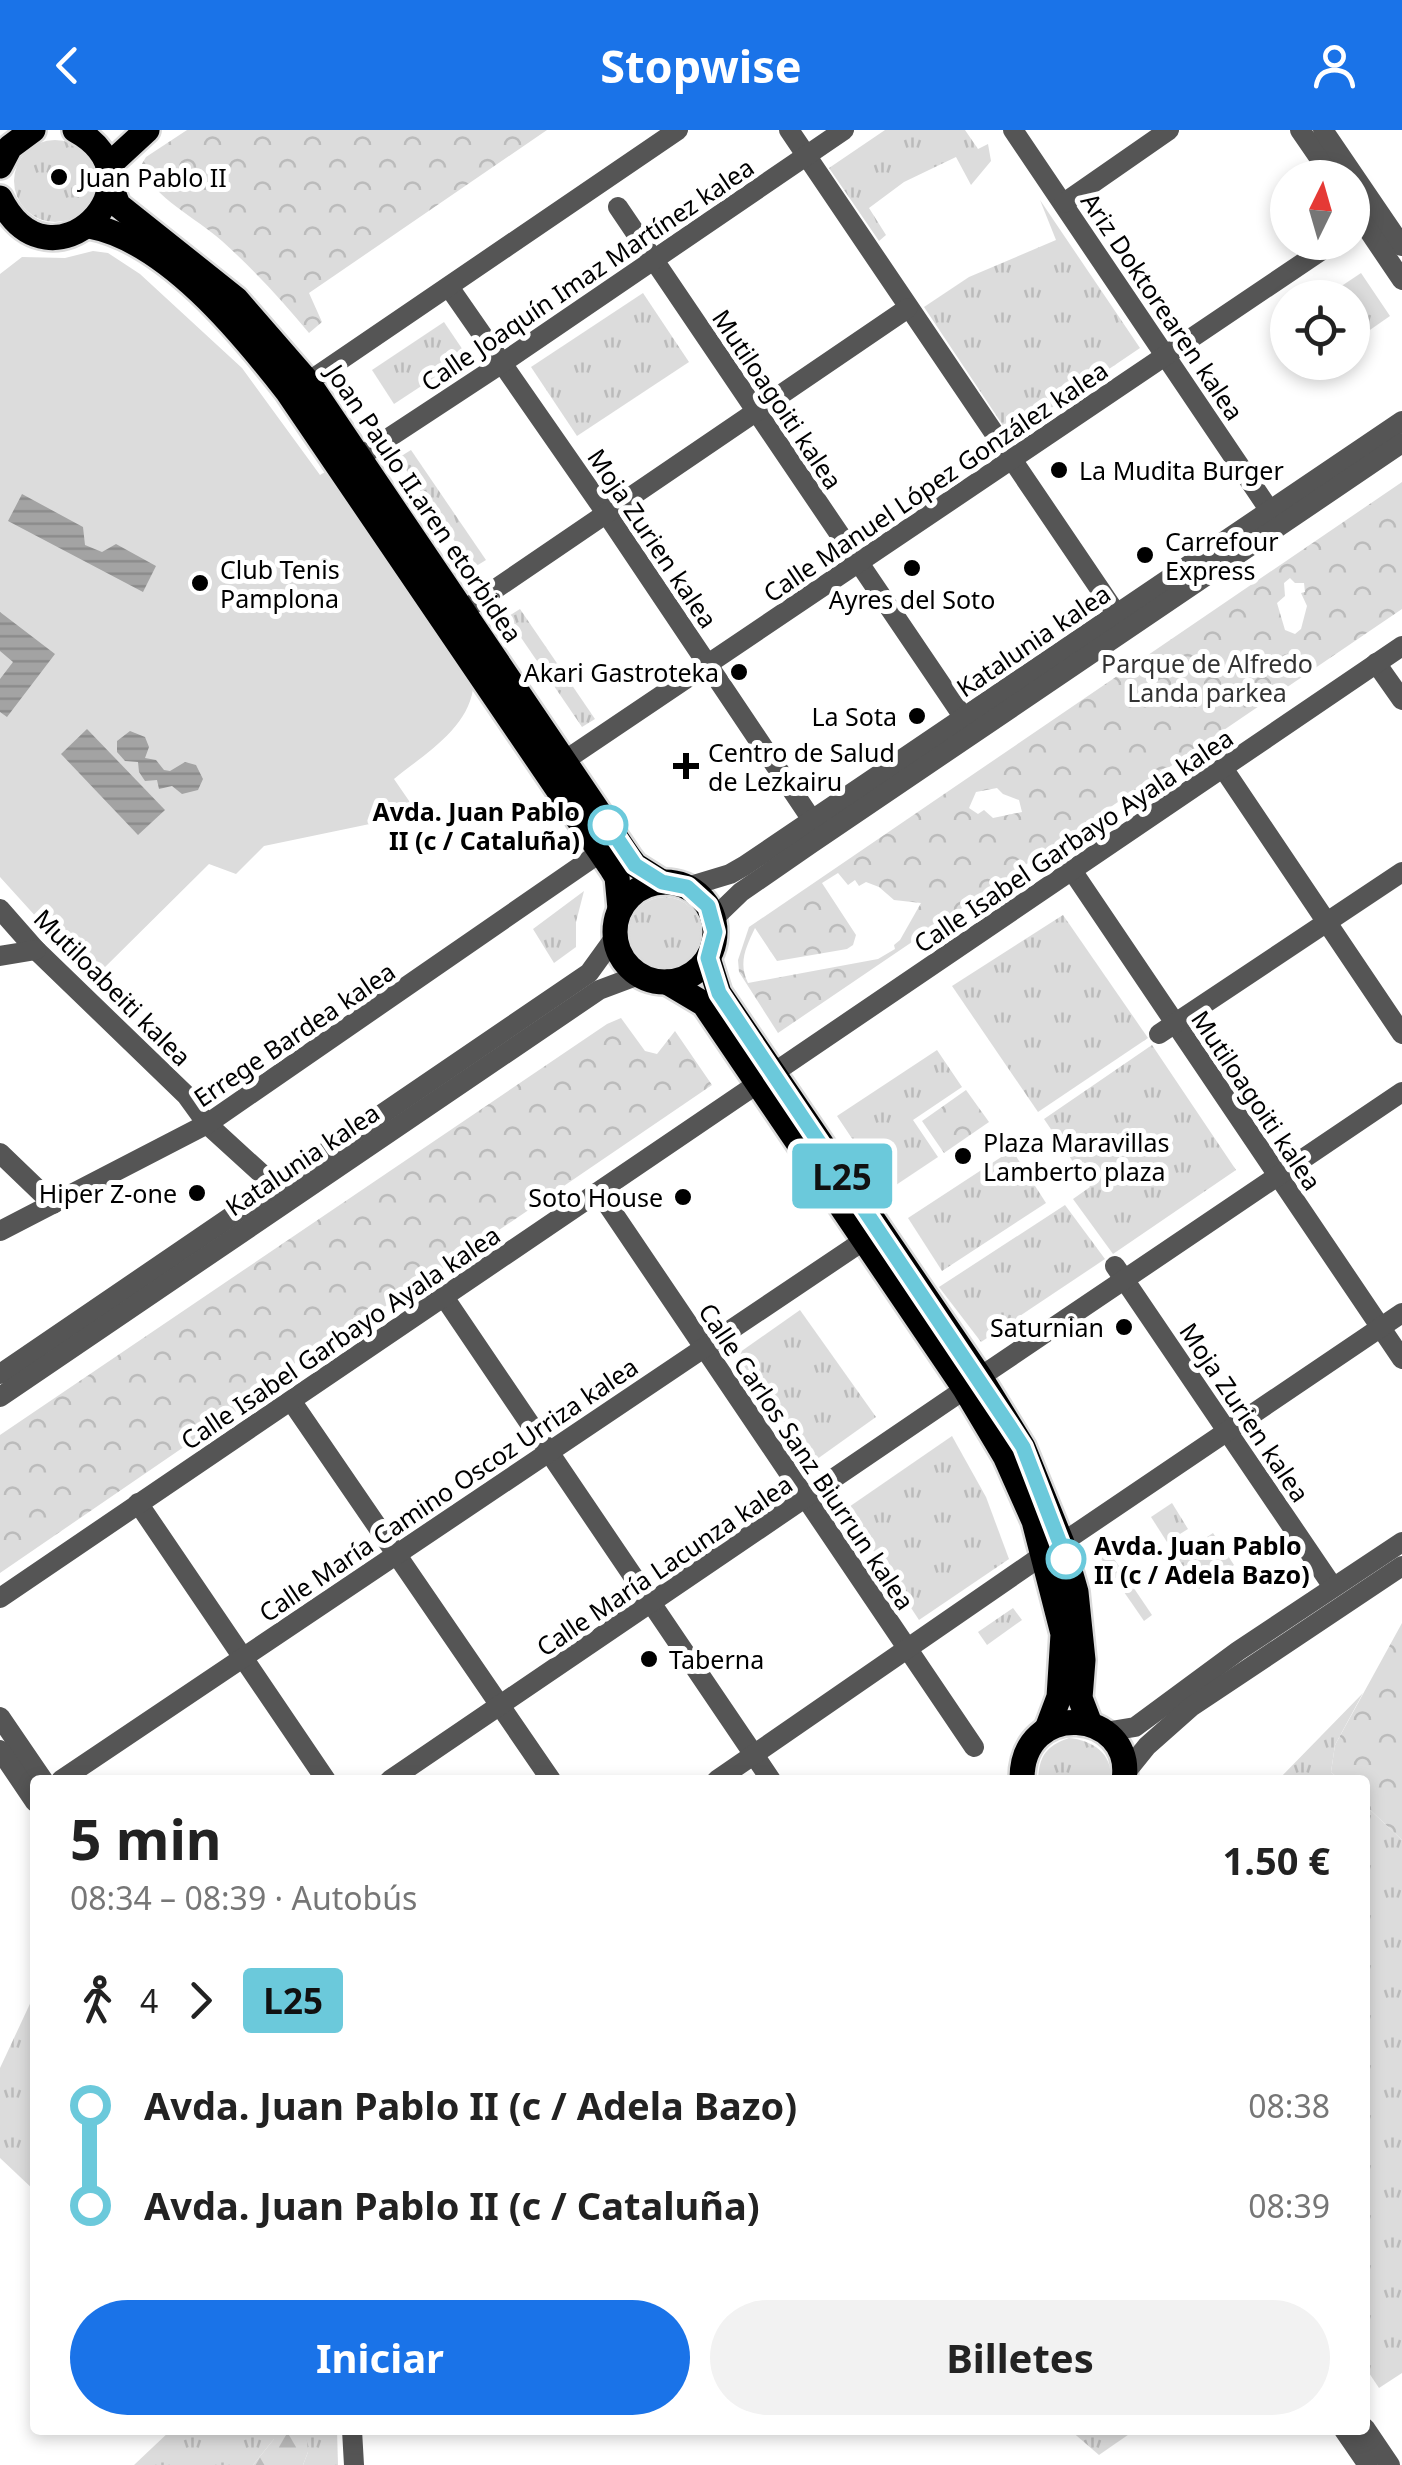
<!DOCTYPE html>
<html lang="es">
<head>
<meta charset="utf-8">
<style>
  body { margin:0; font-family:"Noto Sans",sans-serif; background:#f2f2f2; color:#222; height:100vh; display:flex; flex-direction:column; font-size:38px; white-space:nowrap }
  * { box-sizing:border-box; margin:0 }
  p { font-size:32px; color:#767676 }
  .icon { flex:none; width:55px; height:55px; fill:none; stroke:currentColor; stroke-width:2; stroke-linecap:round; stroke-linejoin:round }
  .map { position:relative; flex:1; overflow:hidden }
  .drawer { position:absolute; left:30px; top:1645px; width:1340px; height:660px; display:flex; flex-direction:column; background:#fff; border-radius:10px; box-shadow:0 5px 15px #0003 }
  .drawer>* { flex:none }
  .badge { padding:0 20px; border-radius:8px; font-size:35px; line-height:65px }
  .needle { width:65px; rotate:5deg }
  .tools { position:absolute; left:1270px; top:30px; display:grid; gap:20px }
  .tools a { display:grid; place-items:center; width:100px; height:100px; border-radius:50%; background:#fff; box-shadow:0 5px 15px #0003; font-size:50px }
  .map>.badge { position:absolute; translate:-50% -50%; box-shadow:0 0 0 5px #fff }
  .legs { display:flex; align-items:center; gap:15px; height:110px; padding:0 40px; font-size:32px }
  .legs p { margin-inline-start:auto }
  .headline { display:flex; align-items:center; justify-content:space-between; height:170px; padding:0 40px }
  h1 { font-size:55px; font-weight:700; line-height:75px }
  .primary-button { display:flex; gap:20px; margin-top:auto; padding:20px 40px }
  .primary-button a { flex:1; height:115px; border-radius:60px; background:#1a73e8; color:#fff; font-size:40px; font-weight:700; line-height:115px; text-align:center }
  .primary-button a+a { background:#f2f2f2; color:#222 }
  ul { padding:0 40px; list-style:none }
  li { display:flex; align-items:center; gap:35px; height:100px; font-size:38px }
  li i { display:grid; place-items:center; width:15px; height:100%; margin:0 12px; background:currentColor }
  li i::after { content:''; width:25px; height:25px; margin:-12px; border:8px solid; border-radius:50%; background:#fff }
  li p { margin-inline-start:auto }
  li:first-child i { background:linear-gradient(#0000 50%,currentColor 0) }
  li:last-child i { background:linear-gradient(currentColor 50%,#0000 0) }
  header { display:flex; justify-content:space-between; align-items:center; height:130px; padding:0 40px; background:#1a73e8; color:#fff; font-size:45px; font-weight:700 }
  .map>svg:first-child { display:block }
  .grass { fill:url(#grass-tufts) }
  .forest { fill:url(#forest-firs) }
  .park { fill:url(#park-crowns); fill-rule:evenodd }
  .garden { fill:#dcdcdc }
  .water { fill:url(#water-rules) }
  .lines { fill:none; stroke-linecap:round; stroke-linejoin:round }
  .major-casing { stroke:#dbdbdb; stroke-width:30 }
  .minor { stroke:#555; stroke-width:20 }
  .major { stroke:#000; stroke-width:25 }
  .line-1-casing { stroke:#fff; stroke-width:22 }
  .line-1 { stroke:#6bc9db; stroke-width:15 }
  .poi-dot { fill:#000; stroke:#fff; stroke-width:4 }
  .stop-1-dot { fill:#fff; stroke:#6bc9db; stroke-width:5 }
  .labels { text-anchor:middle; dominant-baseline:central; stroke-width:10; stroke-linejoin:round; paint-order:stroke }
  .poi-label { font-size:25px; fill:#000; stroke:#fff; text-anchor:start }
  .street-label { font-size:25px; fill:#000; stroke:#fff }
  .park-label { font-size:25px; fill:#333; stroke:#fff }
  .stop-label { font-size:25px; font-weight:bold; fill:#000; stroke:#fff; text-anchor:end }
</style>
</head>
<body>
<header><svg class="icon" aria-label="back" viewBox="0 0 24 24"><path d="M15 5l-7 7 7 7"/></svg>Stopwise<svg class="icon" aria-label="person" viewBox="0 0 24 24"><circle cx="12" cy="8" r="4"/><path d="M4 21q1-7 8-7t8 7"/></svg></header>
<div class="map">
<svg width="1402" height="2335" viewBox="0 0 1402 2335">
  <defs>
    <pattern id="grass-tufts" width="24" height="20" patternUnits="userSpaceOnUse" patternTransform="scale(2.5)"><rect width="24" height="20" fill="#dcdcdc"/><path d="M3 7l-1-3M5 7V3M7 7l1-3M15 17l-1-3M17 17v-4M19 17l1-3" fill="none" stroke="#bbb"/></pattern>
    <pattern id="forest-firs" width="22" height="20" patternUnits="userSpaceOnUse" patternTransform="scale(2.5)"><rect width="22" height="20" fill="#dcdcdc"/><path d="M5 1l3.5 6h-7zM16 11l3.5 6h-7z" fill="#bbb"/></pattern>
    <pattern id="park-crowns" width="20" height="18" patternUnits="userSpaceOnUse" patternTransform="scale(2.5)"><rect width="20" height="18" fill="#dcdcdc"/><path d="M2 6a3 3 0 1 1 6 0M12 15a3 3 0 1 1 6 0" fill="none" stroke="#bbb"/></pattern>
    <pattern id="water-rules" width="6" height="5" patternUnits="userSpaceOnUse" patternTransform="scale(2.5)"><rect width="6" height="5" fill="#a3a3a3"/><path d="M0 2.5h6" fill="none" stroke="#8b8b8b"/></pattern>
  </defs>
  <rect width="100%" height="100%" fill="#fff"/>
  <!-- grass -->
  <g class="grass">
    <polygon points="885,0 965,0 978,19 988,14 991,31 971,55 956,27 904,52 869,78 886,105 879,111 829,38"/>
    <circle cx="55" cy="51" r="41"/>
    <polygon points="1040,70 1140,218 1010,306 924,177 969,147 1056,110"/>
    <polygon points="1361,143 1390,186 1367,202 1353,181 1352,168 1343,167 1337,159"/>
    <polygon points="643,163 689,232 577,306 531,237"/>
    <polygon points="444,192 467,226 394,274 372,240"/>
    <polygon points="411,320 486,430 473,438 398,328"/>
    <polygon points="520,479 595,589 582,597 507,487"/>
    <polygon points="584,761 576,792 576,817 554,833 533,799"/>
    <circle cx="665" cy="803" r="36"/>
    <polygon points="1063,785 1148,908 1038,982 952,856"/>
    <polygon points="1152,915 1236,1040 1113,1124 1073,1069 1090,1057 1044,989"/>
    <polygon points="937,920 962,957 913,990 938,1027 887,1061 837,986"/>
    <polygon points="1012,1020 1046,1073 942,1141 908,1088"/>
    <polygon points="1065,1075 1105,1129 981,1212 939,1157"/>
    <polygon points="800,1180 876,1287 813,1332 736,1225"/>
    <polygon points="952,1306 986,1367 1009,1429 919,1490 846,1379"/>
    <polygon points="1172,1373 1188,1399 1167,1412 1151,1387"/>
    <polygon points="1213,1403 1234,1435 1199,1459 1177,1427"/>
    <polygon points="1102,1411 1152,1485 1144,1491 1093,1417"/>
    <polygon points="1013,1478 1022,1490 987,1515 978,1502"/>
    <polygon points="1363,1563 1335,1615 1331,1642 1340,1650 1278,1650"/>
    <path d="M1069,1608C1092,1610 1114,1624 1110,1650H1038C1039,1626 1046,1616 1069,1608Z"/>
    <polygon points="1365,1675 1402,1710 1402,2243 1379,2258 1365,2237"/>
    <polygon points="35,1863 35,2061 0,2028 0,1938"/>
    <polygon points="171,2300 337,2300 338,2335 303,2335 308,2322 274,2309 253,2335 134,2335"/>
    <polygon points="1070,2300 1135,2300 1099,2325"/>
  </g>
  <!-- forest -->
  <polygon class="forest" points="295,2302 306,2302 308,2322 303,2335 253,2335 274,2309"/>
  <!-- park -->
  <g class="park">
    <path d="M187,0H547L309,163L322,192L309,203C282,170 254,140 222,111C195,87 156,69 140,37L146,27Z"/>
    <path d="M1402,352V479L778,903L739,842L738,830L749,797ZM1290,448L1295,453H1304L1305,462L1301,463L1307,476L1301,499L1295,504L1285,500L1277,473L1285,466L1284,453ZM997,658L1003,664L1019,670L1022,682L993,688L984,680L978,684L969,678L976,662ZM838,743L848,755L855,750L859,756L866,752L879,757L894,770L921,773L900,810L894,815L895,819L878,829L748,853C738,833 746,817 755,798L777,831L847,819L853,815L856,805L822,753Z"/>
    <polygon points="621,888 645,921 657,924 675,901 712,955 408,1162 267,1251 264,1262 0,1443 0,1305 607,894"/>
    <polygon points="966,960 989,992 944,1023 922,991"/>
    <polygon points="1402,1493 1402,1710 1365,1675 1365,1650 1340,1650 1331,1642 1335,1615"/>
  </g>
  <!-- garden -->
  <path class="garden" d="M93,121L108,123L140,144L242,238L320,345L325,342L473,559C467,600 423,625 394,649L416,681L413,685L264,716L236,744L209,734L97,845L48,800L0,747V144L22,127L65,128Z"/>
  <!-- water -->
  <g class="water">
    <polygon points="22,364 83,397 85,415 102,422 116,414 156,436 143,462 8,391"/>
    <polygon points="0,482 55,524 7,587 0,582 0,549 13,532 0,521"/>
    <polygon points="87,599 165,680 138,705 61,624"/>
    <polygon points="130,601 145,607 149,617 145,628 156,630 164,640 170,641 185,632 196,635 203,649 198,660 182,664 172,656 159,659 157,650 145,651 139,642 138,632 125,631 117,622 117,611"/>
  </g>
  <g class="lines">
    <defs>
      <g id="major">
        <polyline points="0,36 10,17 33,0"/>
        <polyline points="108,36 147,0"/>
        <polyline points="110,54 118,75 236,169 308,252 629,727 635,735 662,752"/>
        <path d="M0,68C50,169 169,51 75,0"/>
        <path d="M89,96C166,110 241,202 287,261L612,739L617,747L620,779"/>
        <circle cx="665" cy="802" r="50"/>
        <polyline points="708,828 719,863 980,1247 1023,1317 1062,1413 1076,1462 1083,1530 1080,1568 1090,1594"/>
        <polyline points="667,852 704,874 965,1259 1005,1326 1034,1391 1063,1504 1059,1567 1047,1599"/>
        <path d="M1022,1650C1021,1568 1135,1579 1124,1650"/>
      </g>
    </defs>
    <!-- major casing -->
    <use href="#major" class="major-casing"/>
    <!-- minor -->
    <g class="minor">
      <polyline points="789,0 1116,483"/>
      <polyline points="1013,0 1270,381"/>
      <polyline points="1300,0 1333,48"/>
      <polyline points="1323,0 1402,116"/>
      <polyline points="1064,73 1169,0"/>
      <polyline points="1352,76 1402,150"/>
      <polyline points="618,77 964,588"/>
      <polyline points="449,157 606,383 812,690"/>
      <polyline points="308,252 678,0"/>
      <polyline points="358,328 501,234 844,0"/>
      <polyline points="463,481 908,178"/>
      <polyline points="1376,533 1402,570"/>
      <polyline points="564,631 1334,112"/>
      <polyline points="1223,638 1402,904"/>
      <polyline points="1071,739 1402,1229"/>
      <polyline points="687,757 730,744 744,736 1402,291"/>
      <polyline points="0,779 36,820 186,965 207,994 275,1056"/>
      <polyline points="713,789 741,762 809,715 1402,313"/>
      <polyline points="0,826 36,820"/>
      <polyline points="1159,904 1402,742"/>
      <polyline points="772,944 1402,516"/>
      <polyline points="0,1023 53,1074"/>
      <polyline points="599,1062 974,1617"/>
      <polyline points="0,1101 207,994 601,722"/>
      <polyline points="1115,1136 1333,1457"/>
      <polyline points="444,1167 771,1650"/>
      <polyline points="0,1244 589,843 615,807"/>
      <polyline points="980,1247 1402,962"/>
      <polyline points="0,1267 599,860 639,845"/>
      <polyline points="292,1272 551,1650"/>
      <polyline points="138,1373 326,1650"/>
      <polyline points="1062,1413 1402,1183"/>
      <polyline points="0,1468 757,954"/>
      <polyline points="0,1587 43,1650"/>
      <polyline points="1105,1602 1135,1597 1238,1521 1402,1412"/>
      <polyline points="0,1620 35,1672"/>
      <polyline points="1126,1642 1147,1616 1191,1577 1402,1436"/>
      <polyline points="61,1650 863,1111"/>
      <polyline points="390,1650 965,1259"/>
      <polyline points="717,1650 1043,1425"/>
      <polyline points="1365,2298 1390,2335"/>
      <polyline points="352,2300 354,2335"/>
      <polyline points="1344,2300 1368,2335"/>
    </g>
    <!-- major -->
    <use href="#major" class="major"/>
  </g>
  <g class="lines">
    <defs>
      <polyline id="line-1" points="608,695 635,735 662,752 687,757 708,776 715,802 708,828 719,863 1008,1294 1023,1317 1066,1429"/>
    </defs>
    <!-- line-1 casing -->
    <use href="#line-1" class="line-1-casing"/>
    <!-- line-1 -->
    <use href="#line-1" class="line-1"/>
  </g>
  <!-- markers -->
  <g class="poi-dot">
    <circle cx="59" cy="47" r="10"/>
    <circle cx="1059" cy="340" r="10"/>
    <circle cx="1145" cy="425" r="10"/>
    <circle cx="912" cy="438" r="10"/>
    <circle cx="200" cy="453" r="10"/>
    <circle cx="739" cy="542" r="10"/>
    <circle cx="917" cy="586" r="10"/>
    <path d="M681 621h10v10h10v10h-10v10h-10v-10h-10v-10h10z"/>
    <circle cx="963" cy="1026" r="10"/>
    <circle cx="197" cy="1063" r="10"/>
    <circle cx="683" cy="1067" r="10"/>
    <circle cx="1124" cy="1197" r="10"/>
    <circle cx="649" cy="1529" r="10"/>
  </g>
  <g class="stop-1-dot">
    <circle cx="608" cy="695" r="18"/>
    <circle cx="1066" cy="1429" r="18"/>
  </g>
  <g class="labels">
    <!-- poi labels -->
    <g class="poi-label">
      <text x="79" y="47">Juan Pablo II</text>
      <text x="1079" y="340">La Mudita Burger</text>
      <text x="1165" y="411">Carrefour<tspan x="1165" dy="29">Express</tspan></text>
      <text x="220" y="439">Club Tenis<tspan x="220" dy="29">Pamplona</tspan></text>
      <text x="912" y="469" text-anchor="middle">Ayres del Soto</text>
      <text x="719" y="542" text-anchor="end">Akari Gastroteka</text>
      <text x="897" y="586" text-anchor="end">La Sota</text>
      <text x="708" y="622">Centro de Salud<tspan x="708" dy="29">de Lezkairu</tspan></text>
      <text x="983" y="1012">Plaza Maravillas<tspan x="983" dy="29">Lamberto plaza</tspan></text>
      <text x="177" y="1063" text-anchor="end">Hiper Z-one</text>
      <text x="663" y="1067" text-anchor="end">Soto House</text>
      <text x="1104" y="1197" text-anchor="end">Saturnian</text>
      <text x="669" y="1529">Taberna</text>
    </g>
    <!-- street labels -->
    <g class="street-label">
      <text transform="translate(587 144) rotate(-34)">Calle Joaquín Imaz Martínez kalea</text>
      <text transform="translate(1163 176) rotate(56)">Ariz Doktorearen kalea</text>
      <text transform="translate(778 269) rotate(56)">Mutiloagoiti kalea</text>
      <text transform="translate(935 351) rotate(-34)">Calle Manuel López González kalea</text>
      <text transform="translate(425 373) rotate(56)">Joan Paulo II.aren etorbidea</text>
      <text transform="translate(653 408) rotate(56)">Moja Zurien kalea</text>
      <text transform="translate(1033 510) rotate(-34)">Katalunia kalea</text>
      <text transform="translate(1073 710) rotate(-34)">Calle Isabel Garbayo Ayala kalea</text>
      <text transform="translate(113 857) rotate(45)">Mutiloabeiti kalea</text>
      <text transform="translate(294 904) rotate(-34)">Errege Bardea kalea</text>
      <text transform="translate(1257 970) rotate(56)">Mutiloagoiti kalea</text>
      <text transform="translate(302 1029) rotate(-34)">Katalunia kalea</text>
      <text transform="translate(340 1207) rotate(-34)">Calle Isabel Garbayo Ayala kalea</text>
      <text transform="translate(1245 1282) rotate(56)">Moja Zurien kalea</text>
      <text transform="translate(807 1326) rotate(56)">Calle Carlos Sanz Biurrun kalea</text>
      <text transform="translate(448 1359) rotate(-34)">Calle María Camino Oscoz Urriza kalea</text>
      <text transform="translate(664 1435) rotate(-34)">Calle María Lacunza kalea</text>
    </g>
    <!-- park labels -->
    <g class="park-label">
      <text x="1207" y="533">Parque de Alfredo<tspan x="1207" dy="29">Landa parkea</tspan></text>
    </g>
    <!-- stop labels -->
    <g class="stop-label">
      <text x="580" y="681">Avda. Juan Pablo<tspan x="580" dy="29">II (c / Cataluña)</tspan></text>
      <text x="1094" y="1415" text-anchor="start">Avda. Juan Pablo<tspan x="1094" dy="29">II (c / Adela Bazo)</tspan></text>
    </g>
  </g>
</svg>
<div class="tools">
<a><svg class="needle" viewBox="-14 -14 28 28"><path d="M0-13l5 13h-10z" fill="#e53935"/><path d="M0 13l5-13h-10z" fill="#767676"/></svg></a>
<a><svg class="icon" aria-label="locate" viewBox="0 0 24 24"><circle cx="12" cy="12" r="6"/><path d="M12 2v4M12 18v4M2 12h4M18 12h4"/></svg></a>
</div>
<b class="badge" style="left:842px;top:1046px;background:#6bc9db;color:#111">L25</b>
<section class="drawer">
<div class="headline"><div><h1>5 min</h1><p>08:34 – 08:39 · Autobús</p></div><b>1.50 €</b></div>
<div class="legs"><svg class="icon" aria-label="walk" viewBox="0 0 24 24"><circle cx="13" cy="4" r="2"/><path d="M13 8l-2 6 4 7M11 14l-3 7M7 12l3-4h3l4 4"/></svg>4<svg class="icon" aria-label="forward" viewBox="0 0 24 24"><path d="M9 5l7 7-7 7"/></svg><b class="badge" style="background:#6bc9db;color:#111">L25</b></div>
<ul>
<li><i style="color:#6bc9db"></i><b>Avda. Juan Pablo II (c / Adela Bazo)</b><p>08:38</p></li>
<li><i style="color:#6bc9db"></i><b>Avda. Juan Pablo II (c / Cataluña)</b><p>08:39</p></li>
</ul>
<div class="primary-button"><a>Iniciar</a><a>Billetes</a></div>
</section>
</div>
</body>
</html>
